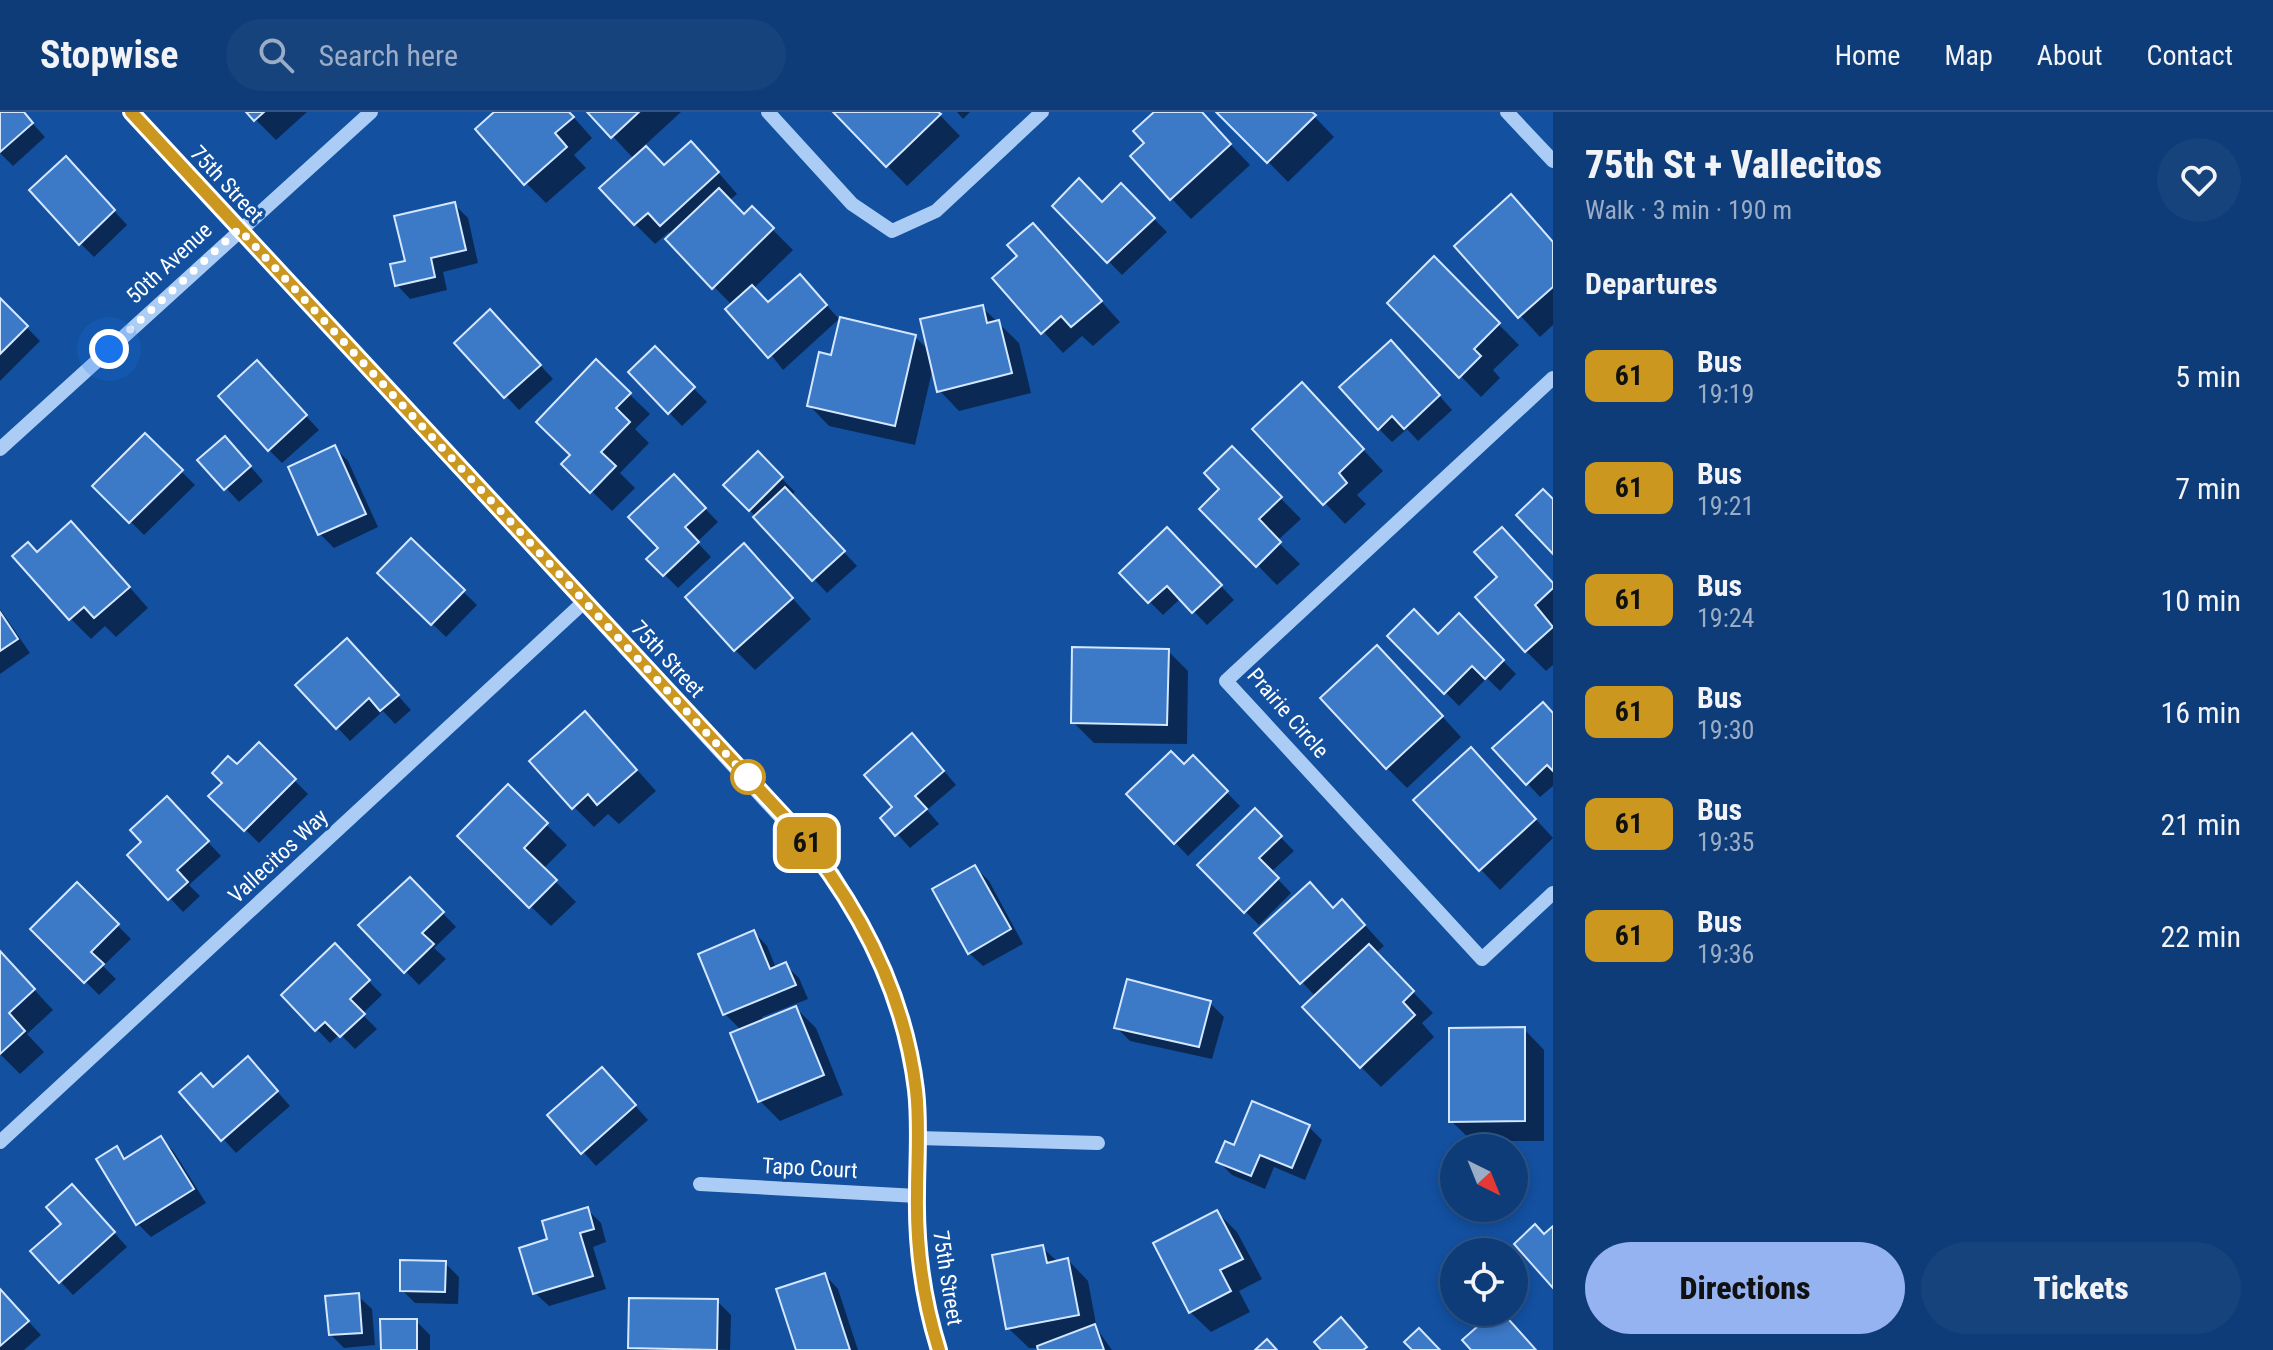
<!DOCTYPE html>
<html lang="en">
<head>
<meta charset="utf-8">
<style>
  body { margin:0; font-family:"Roboto Condensed",sans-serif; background:#17437d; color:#f1f3f6; height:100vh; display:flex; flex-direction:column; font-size:30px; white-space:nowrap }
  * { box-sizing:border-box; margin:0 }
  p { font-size:26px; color:#9badc6 }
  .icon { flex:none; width:44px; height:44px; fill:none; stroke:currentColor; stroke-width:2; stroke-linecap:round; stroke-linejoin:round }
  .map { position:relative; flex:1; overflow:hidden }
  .drawer { display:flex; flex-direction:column; background:#0e3c78; width:720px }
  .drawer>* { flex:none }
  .badge { padding:0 16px; border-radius:12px; font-size:28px; line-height:52px }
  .needle { width:52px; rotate:137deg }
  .fabs { position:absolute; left:1440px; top:1022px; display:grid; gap:16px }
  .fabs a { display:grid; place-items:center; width:88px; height:88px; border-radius:50%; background:#0e3c78; box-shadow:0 4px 12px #0003,0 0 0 2px #2e568a; font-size:40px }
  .you { position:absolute; width:40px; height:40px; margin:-20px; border:6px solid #fff; border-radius:50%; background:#1a73e8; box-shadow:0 0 0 12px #1a73e833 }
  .map>.badge { position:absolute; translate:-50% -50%; box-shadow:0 0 0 4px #fff }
  h2 { padding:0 32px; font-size:30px; line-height:72px }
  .round { display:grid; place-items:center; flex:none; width:84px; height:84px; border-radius:42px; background:#17437d }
  .summary { display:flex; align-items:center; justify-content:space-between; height:136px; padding:0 32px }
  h1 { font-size:38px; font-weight:800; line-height:60px }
  .primary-button { display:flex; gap:16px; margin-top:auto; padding:16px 32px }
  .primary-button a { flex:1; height:92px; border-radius:48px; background:#95b2f1; color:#111; font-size:32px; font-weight:800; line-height:92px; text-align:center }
  .primary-button a+a { background:#17437d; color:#f1f3f6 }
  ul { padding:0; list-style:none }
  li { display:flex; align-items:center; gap:24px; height:112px; padding:0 32px }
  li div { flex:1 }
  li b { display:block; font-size:30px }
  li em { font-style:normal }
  li .badge { min-width:88px; font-weight:700; text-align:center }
  header { display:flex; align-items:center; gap:48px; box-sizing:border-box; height:112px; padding:0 40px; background:#0e3c78; border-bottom:2px solid #2e568a }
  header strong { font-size:38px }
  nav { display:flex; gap:44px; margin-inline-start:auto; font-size:28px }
  .search { width:560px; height:72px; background:#17437d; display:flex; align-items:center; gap:20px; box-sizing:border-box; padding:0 28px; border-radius:44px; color:#9badc6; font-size:30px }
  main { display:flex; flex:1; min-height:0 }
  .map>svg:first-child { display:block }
  .shadow { fill:#0007 }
  .building { fill:#3c79c7; stroke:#d4e7fe; stroke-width:2 }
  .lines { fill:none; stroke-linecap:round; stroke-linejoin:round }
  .minor { stroke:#abccf5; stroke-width:14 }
  .line-casing { stroke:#fff; stroke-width:18 }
  .line { stroke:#cb971e; stroke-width:12 }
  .walk { stroke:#fff; stroke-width:8; stroke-dasharray:0 14.4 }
  .stop-dot { fill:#fff; stroke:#cb971e; stroke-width:4 }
  .labels { text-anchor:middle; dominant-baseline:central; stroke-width:6; stroke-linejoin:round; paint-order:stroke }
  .street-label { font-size:22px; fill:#fff; stroke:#1350a0 }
</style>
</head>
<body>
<header>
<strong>Stopwise</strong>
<div class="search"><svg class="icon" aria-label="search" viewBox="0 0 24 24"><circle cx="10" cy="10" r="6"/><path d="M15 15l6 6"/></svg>Search here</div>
<nav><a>Home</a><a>Map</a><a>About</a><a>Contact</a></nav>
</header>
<main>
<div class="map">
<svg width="1553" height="1238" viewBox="0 0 1553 1238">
  <rect width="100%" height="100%" fill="#1350a0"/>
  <!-- shadow -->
  <g class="shadow">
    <polygon points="0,0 22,0 45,25 13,54 0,41"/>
    <polygon points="248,0 307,0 276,28"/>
    <polygon points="497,0 569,0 592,26 574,43 586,56 546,91 526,71"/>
    <polygon points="590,0 681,0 644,34 664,55 711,52 737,82 729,89 744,104 752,97 793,138 753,177 769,193 813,178 839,207 783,258 732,193 667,127 672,123 669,120 655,132 635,112 634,47"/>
    <polygon points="835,0 937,0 960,24 907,74"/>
    <polygon points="957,0 970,0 963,7"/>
    <polygon points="1156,0 1200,0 1250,53 1191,107 1171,86 1147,31"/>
    <polygon points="1219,0 1310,0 1334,25 1288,70"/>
    <polygon points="79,60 127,113 94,145 80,131"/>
    <polygon points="1121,74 1167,120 1122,163 1055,94 1102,92"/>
    <polygon points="455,93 468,106 478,151 443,160 447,178 410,187 397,173 407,151"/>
    <polygon points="1531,105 1553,130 1553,213 1540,225 1457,134"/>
    <polygon points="1033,114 1120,210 1093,234 1082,224 1063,241 995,166 1020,144"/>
    <polygon points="1434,147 1519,233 1493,258 1500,266 1481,285 1390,191"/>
    <polygon points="0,188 40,229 0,269"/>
    <polygon points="982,195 1019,231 1031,281 959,299 939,278 933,255 915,333 829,314 809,293 833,246 915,225 930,239"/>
    <polygon points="504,214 553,267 519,298 457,231"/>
    <polygon points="655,237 707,290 682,314 630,260"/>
    <polygon points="1404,244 1452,298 1418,329 1407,317 1392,330 1379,317"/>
    <polygon points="596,250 650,302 635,317 649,331 620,361 635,376 612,399 564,352 572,343"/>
    <polygon points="270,265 319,318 282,351 269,338"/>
    <polygon points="1322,293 1383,359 1357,383 1366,392 1345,412 1255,317"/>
    <polygon points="145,324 195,373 144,423 95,374"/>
    <polygon points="335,336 348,349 378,415 334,436 320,422 290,356"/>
    <polygon points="1232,337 1301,407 1277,429 1300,452 1277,473 1202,397 1222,377"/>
    <polygon points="238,340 263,369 239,390 200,348"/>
    <polygon points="758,342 795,380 791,384 857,454 827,481 726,373"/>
    <polygon points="674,365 718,410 697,430 711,445 678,476 649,447 661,436"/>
    <polygon points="411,429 477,493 446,525 380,461"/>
    <polygon points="1181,431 1234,488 1207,513 1181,486 1163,503 1121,461"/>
    <polygon points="91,432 148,496 116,525 105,514 91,527 71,507 38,443"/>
    <polygon points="764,454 811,507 755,558 735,538"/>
    <polygon points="1500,466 1553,472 1553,553 1546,559 1526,539"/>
    <polygon points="0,497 30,541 0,562"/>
    <polygon points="1459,504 1516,562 1500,579 1487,566 1459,594 1390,524 1438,524"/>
    <polygon points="1168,539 1188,559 1187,632 1094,631 1073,610"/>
    <polygon points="360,542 411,598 395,612 383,599 350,629 337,615"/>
    <polygon points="1398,556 1461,625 1407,676 1387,656"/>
    <polygon points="1553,603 1553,674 1540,685 1527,671"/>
    <polygon points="605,622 656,679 619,712 608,702 594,715 574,695"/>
    <polygon points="259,633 308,682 259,731 211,684"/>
    <polygon points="925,637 956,673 927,698 939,712 910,736 883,706 895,695"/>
    <polygon points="1193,646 1240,694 1188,744 1128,682 1184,655"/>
    <polygon points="1491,658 1553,726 1500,778 1416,688"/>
    <polygon points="508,675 567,733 543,757 576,790 551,814 459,724"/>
    <polygon points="1255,699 1294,739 1271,760 1291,781 1259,813 1199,753"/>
    <polygon points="180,700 221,744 189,773 200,784 183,800 130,743"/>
    <polygon points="975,755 989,769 1023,832 983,854 969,841"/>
    <polygon points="410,767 456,815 434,836 446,847 419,873 361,813"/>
    <polygon points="77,773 131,827 103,854 116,867 99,883 33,817"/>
    <polygon points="1334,798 1362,810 1384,834 1376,841 1433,901 1422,911 1434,925 1381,975 1361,955 1316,885 1302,870"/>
    <polygon points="754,820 767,834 776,856 786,853 799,866 808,887 762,905 764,909 796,896 816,916 843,983 780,1009 760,989 741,918 725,902"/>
    <polygon points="335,834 382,883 362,902 377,917 355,937 340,922 330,931 284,883"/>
    <polygon points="0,841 53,898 27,922 44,940 20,962 0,942"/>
    <polygon points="1210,891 1224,905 1212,947 1130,929 1116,915"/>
    <polygon points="1524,917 1544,938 1544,1029 1472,1029 1451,1009"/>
    <polygon points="261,961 290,994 236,1041 181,980 214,977"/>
    <polygon points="615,971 648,1008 596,1054 550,1003"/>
    <polygon points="1309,1015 1322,1028 1305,1068 1274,1055 1265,1077 1232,1063 1219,1050 1235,1036"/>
    <polygon points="161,1026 174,1040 206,1091 151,1125 138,1112 117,1037 127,1047"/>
    <polygon points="85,1088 127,1135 73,1183 60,1169 64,1112"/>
    <polygon points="587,1097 601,1111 606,1130 593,1135 606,1177 549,1194 535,1181 550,1129"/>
    <polygon points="1217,1100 1237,1120 1262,1167 1239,1179 1250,1200 1211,1220 1190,1200"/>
    <polygon points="1042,1135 1058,1150 1068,1148 1088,1169 1097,1217 1112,1238 1029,1236 1008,1216"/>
    <polygon points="445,1151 459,1165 458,1192 415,1191 402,1178"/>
    <polygon points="825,1163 838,1177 858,1238 798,1238"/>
    <polygon points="0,1179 41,1223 24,1238 0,1238"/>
    <polygon points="358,1184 372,1197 375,1233 344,1236 330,1222"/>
    <polygon points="717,1189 731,1203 730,1238 630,1235"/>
    <polygon points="416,1209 430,1223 430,1238 383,1238"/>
  </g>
  <!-- building -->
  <g class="building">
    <polygon points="0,0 24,0 33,11 0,40"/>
    <polygon points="246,0 264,0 254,9"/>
    <polygon points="494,0 569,0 574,5 555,21 567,35 524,73 475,17"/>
    <polygon points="587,0 639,0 611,26"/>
    <polygon points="833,0 938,0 941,2 886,55"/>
    <polygon points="1154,0 1202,0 1231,32 1170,88 1130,44 1144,31 1133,19"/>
    <polygon points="1216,0 1312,0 1316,3 1267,51"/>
    <polygon points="691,29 719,60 660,114 648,101 634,113 599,76 646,34 664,53"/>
    <polygon points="66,44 115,98 79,133 29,78"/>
    <polygon points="1079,66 1102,90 1121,71 1155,106 1107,151 1052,94"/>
    <polygon points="719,76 744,102 752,94 774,116 712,177 665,127"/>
    <polygon points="1511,82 1553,130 1553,175 1518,206 1454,134"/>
    <polygon points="455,90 466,138 431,146 435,165 395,174 390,152 405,149 394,104"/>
    <polygon points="1033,111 1102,189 1071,215 1061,204 1041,222 992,166 1017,144 1007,133"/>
    <polygon points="1434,144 1500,211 1474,237 1481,244 1459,266 1387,191"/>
    <polygon points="800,162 827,193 768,246 725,197 752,173 768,190"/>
    <polygon points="0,186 28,214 0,242"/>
    <polygon points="983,193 987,211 999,208 1012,261 937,280 920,207"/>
    <polygon points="490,197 541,253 504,286 454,231"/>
    <polygon points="840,205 916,223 895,314 807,294 819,240 831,243"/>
    <polygon points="1391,228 1440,283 1404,317 1392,304 1378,318 1339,275"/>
    <polygon points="655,234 695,275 668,302 628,260"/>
    <polygon points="596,247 631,281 616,296 630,310 601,340 616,354 590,381 561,352 570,343 536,310"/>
    <polygon points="257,248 307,303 268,339 218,284"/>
    <polygon points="1302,270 1364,337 1339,361 1347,371 1323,393 1252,317"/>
    <polygon points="145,321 183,358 129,411 92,374"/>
    <polygon points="225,324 251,354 224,378 197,348"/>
    <polygon points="335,333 366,402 318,423 288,355"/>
    <polygon points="1232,334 1282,385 1259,407 1281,430 1256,455 1199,397 1219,377 1204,361"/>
    <polygon points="758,339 783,365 749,399 723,373"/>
    <polygon points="674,362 706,396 685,415 699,430 663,464 646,447 658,436 628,405"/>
    <polygon points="785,375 845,439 812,469 753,405"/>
    <polygon points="1543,377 1553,387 1553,442 1516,403"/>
    <polygon points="71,409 130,475 94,506 84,495 69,508 12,444 28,430 37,440"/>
    <polygon points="1167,415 1222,473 1192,501 1167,474 1148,491 1119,461"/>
    <polygon points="1502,415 1553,471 1553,476 1535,493 1553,515 1525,540 1475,485 1497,465 1474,440"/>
    <polygon points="411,426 465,478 431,513 377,461"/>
    <polygon points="744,431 793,486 734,539 685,485"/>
    <polygon points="1414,497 1438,522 1459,501 1504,548 1485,567 1472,554 1444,582 1387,524"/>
    <polygon points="0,500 18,527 0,539"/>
    <polygon points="347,526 399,583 380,599 369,586 336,617 295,573"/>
    <polygon points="1377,533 1443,604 1386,657 1320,586"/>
    <polygon points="1072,535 1169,537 1167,613 1071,611"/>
    <polygon points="1543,590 1553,601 1553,659 1547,653 1526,673 1492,636"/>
    <polygon points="585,599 637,658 597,693 588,682 572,697 529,649"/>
    <polygon points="912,621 944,659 915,684 927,697 895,724 880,706 892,695 864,663"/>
    <polygon points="259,630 296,667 244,719 208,684 222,671 212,661 228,644 237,652"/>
    <polygon points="1471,635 1536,707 1479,759 1413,688"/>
    <polygon points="1171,639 1184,652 1193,643 1228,679 1174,732 1126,682"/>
    <polygon points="508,672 548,711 524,736 557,768 529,796 457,724"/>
    <polygon points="167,684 209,729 177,758 188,770 168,788 127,743 141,730 130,718"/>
    <polygon points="1255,696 1282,724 1259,746 1279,766 1244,801 1197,753"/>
    <polygon points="975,753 1011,817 968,842 932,777"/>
    <polygon points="410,765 444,800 422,821 434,832 404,861 358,813"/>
    <polygon points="77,770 119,812 91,840 104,852 84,871 30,817"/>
    <polygon points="1310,770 1333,796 1342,787 1365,813 1300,872 1254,821"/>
    <polygon points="754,818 770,857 786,850 796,873 723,903 698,842"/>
    <polygon points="335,831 370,868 350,887 365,902 340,925 325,910 315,919 281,883"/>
    <polygon points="1369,832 1414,879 1403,890 1415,903 1360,956 1302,895"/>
    <polygon points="0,839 35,877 9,901 25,919 0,942"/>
    <polygon points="1127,867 1211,889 1199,935 1114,916"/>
    <polygon points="796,894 824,963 758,990 730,921"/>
    <polygon points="1525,915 1525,1009 1449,1010 1449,916"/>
    <polygon points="248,944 278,979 221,1029 179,980 201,961 213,975"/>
    <polygon points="602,955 636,993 581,1042 547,1003"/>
    <polygon points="1252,989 1310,1013 1292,1056 1260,1043 1251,1064 1216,1050 1225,1029 1234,1033"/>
    <polygon points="161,1024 194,1077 136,1113 96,1047 117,1034 124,1047"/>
    <polygon points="72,1072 115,1120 59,1171 30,1139 61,1112 46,1095"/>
    <polygon points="588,1095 594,1117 580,1121 593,1164 533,1182 519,1136 547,1127 542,1109"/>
    <polygon points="1217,1098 1243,1147 1220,1158 1231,1179 1189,1201 1153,1131"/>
    <polygon points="1535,1112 1544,1122 1553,1114 1553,1176 1514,1132"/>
    <polygon points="1043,1133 1047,1151 1068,1146 1079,1203 1006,1217 992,1143"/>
    <polygon points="400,1148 446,1149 445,1180 400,1179"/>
    <polygon points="825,1161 850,1238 796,1238 776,1177"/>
    <polygon points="0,1177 29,1209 0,1234"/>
    <polygon points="359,1181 362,1221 329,1223 325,1184"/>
    <polygon points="629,1186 718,1187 717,1238 628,1236"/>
    <polygon points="1494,1200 1502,1200 1536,1238 1471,1238 1462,1228"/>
    <polygon points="1341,1205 1367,1235 1363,1238 1321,1238 1314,1230"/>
    <polygon points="380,1207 417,1207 417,1238 381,1238"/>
    <polygon points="1095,1212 1104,1238 1038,1238 1037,1234"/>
    <polygon points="1419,1216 1440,1238 1412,1238 1404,1230"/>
    <polygon points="1267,1227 1277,1238 1255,1238"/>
  </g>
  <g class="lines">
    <!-- minor -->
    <g class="minor">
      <path d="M131,0L833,762C874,829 906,898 916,977C920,1012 917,1047 917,1081C916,1135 923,1187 939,1238"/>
      <polyline points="768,0 852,92 892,119 936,99 1042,0"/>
      <polyline points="1507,0 1553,49"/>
      <polyline points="1553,266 1226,569 1482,847 1553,781"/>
      <polyline points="0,337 371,0"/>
      <polyline points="918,1026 1098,1031"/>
      <polyline points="0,1030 585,489"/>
      <polyline points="700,1072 917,1084"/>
    </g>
  </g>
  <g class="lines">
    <defs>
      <path id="line" d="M131,0L795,716C858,792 904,878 916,978C920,1012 917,1047 917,1082C916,1135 923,1187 939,1238"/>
    </defs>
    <!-- line casing -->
    <use href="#line" class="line-casing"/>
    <!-- line -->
    <use href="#line" class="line"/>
    <!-- walk -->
    <polyline class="walk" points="109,237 239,117 753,671 748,665"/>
  </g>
  <!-- markers -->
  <circle class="stop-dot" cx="748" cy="665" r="16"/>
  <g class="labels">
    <!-- street labels -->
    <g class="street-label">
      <text transform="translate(227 72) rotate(47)">75th Street</text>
      <text transform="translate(169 151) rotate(-43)">50th Avenue</text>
      <text transform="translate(668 547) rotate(47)">75th Street</text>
      <text transform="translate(1288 601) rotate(49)">Prairie Circle</text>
      <text transform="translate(278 744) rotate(-43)">Vallecitos Way</text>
      <text transform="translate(810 1056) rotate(3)">Tapo Court</text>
      <text transform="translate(948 1166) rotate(81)">75th Street</text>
    </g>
  </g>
</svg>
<div class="fabs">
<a><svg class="needle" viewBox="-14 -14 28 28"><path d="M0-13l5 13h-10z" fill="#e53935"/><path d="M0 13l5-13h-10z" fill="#9badc6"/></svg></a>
<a><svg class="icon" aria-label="locate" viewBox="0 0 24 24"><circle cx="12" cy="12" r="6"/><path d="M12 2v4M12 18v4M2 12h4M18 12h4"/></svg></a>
</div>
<div class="you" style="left:109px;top:237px"></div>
<b class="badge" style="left:807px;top:731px;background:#cb971e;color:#111">61</b>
</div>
<section class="drawer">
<div class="summary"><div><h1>75th St + Vallecitos</h1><p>Walk · 3 min · 190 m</p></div><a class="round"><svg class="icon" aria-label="heart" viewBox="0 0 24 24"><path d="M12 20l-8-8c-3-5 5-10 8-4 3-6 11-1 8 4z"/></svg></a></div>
<h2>Departures</h2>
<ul>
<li><span class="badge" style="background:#cb971e;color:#111">61</span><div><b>Bus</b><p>19:19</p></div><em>5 min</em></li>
<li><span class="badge" style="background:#cb971e;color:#111">61</span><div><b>Bus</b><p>19:21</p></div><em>7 min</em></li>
<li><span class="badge" style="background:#cb971e;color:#111">61</span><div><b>Bus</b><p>19:24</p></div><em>10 min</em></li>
<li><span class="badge" style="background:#cb971e;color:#111">61</span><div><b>Bus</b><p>19:30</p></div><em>16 min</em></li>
<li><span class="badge" style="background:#cb971e;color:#111">61</span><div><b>Bus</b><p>19:35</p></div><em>21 min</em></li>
<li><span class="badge" style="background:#cb971e;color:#111">61</span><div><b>Bus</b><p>19:36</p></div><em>22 min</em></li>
</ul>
<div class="primary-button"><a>Directions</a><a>Tickets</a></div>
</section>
</main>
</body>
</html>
